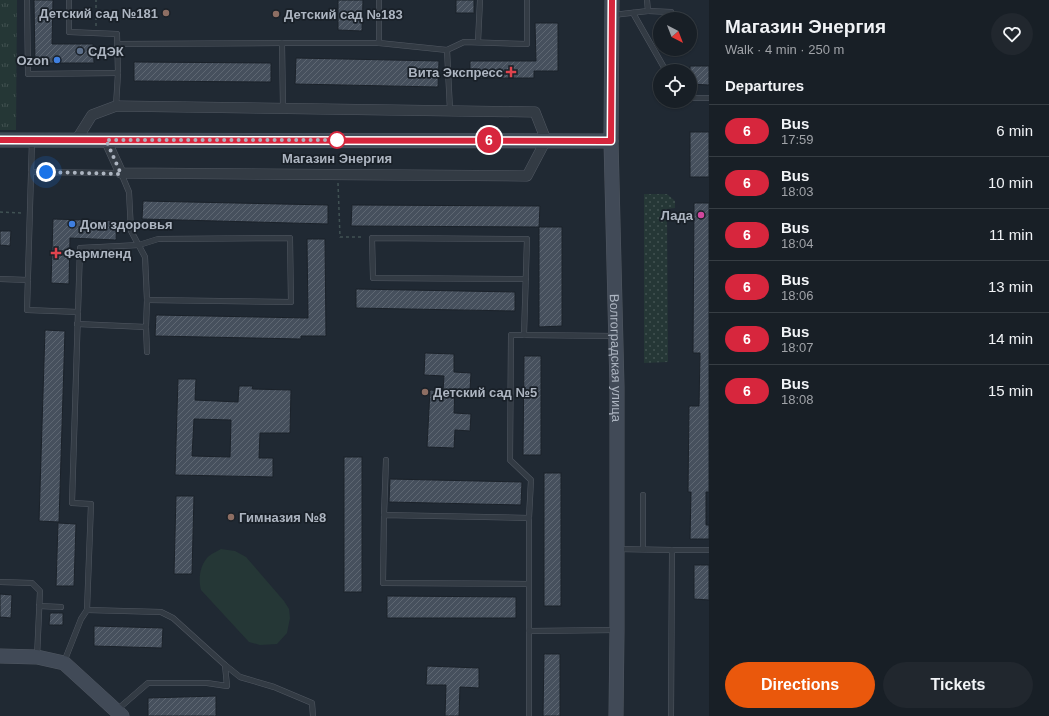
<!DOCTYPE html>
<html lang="en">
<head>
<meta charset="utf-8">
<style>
  body { margin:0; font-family:Arial,sans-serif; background:#21272e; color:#f1f3f6; height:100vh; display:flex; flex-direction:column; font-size:15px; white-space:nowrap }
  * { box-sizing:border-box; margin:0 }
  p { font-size:13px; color:#9fa2a7 }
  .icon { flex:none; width:22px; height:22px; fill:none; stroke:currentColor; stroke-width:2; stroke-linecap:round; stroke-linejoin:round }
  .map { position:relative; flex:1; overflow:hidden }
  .panel { display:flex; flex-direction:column; background:#181f26; width:340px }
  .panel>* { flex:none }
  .badge { padding:0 8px; border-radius:13px; font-size:14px; line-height:26px }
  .needle { width:26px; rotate:138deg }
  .tools { position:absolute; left:653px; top:12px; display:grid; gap:8px }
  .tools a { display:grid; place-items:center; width:44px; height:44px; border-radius:50%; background:#181f26; box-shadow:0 1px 3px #0004,0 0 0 1px #363d43; font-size:20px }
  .you { position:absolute; width:20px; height:20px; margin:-10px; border:3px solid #fff; border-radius:50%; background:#1a73e8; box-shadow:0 0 0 6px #1a73e833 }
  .map>.badge { position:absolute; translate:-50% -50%; box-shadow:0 0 0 2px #fff }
  h2 { padding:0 16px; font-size:15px; line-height:36px }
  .round { display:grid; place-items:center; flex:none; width:42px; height:42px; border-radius:21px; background:#21272e }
  .headline { display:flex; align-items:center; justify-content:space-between; height:68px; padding:0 16px }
  h1 { font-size:19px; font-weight:600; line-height:30px }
  .cta { display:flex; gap:8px; margin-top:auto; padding:8px 16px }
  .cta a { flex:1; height:46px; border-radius:24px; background:#ea580c; color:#fff; font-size:16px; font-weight:600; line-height:46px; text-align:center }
  .cta a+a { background:#21272e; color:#f1f3f6 }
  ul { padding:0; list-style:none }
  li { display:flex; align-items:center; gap:12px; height:52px; padding:0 16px; border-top:1px solid #363d43 }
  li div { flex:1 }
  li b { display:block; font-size:15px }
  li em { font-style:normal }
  li .badge { min-width:44px; font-weight:700; text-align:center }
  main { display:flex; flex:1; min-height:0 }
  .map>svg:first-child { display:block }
  .grass { fill:url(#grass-dots) }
  .park { fill:url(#park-tufts) }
  .pitch { fill:#253736 }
  .building { fill:url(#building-hatch); stroke:#1b222a; fill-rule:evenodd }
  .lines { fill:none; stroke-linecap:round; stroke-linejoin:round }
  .lane-casing { stroke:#515862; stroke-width:6 }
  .street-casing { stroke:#515862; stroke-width:11 }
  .secondary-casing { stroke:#515862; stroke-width:15 }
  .path { stroke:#415254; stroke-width:1.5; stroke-dasharray:3 3; stroke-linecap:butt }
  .lane { stroke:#333b44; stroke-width:5 }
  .street { stroke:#333b44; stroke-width:10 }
  .secondary { stroke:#414a57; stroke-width:14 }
  .line-casing { stroke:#fff; stroke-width:9 }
  .line { stroke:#d7263d; stroke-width:6 }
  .walk { stroke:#adb5c1; stroke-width:4; stroke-dasharray:0 7.2 }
  .education-dot { fill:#8d6e63; stroke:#192028; stroke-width:1.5 }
  .service-dot { fill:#5c6f8a; stroke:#192028; stroke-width:1.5 }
  .shop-dot { fill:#3f7fe0; stroke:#192028; stroke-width:1.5 }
  .health-dot { fill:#e0444e; stroke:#192028; stroke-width:1.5 }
  .stop-dot { fill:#fff; stroke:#d7263d; stroke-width:2 }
  .hotel-dot { fill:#d1479c; stroke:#192028; stroke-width:1.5 }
  .labels { text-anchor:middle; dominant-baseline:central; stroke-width:3.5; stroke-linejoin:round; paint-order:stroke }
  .poi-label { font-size:13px; font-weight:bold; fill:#adb5c1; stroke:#192028; text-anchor:start }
  .stop-label { font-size:13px; font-weight:bold; fill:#adb5c1; stroke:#192028 }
  .street-label { font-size:13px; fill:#adb5c1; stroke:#192028 }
</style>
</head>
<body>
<main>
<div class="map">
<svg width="709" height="716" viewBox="0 0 709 716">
  <defs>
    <pattern id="grass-dots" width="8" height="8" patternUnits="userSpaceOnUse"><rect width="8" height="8" fill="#253736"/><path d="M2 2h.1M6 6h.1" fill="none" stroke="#425251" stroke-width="1.8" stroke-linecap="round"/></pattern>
    <pattern id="park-tufts" width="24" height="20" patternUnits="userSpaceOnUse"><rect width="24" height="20" fill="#253736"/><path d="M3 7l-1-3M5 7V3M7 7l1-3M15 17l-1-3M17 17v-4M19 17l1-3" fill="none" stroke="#425251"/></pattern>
    <pattern id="building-hatch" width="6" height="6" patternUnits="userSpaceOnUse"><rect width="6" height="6" fill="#46505d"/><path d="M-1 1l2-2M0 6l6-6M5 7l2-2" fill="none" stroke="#5e6772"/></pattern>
  </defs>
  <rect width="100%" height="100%" fill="#202933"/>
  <!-- grass -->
  <polygon class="grass" points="644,194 667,194 675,201 675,208 667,209 668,362 644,363"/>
  <!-- park -->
  <polygon class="park" points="0,0 17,0 16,130 0,130"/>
  <!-- pitch -->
  <path class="pitch" d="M221,549L235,551L246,557L284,601L289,609L290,618L287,633L277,644L260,645L249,642L201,590C198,579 200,564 209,556C212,553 218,551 221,549Z"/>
  <!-- building -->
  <g class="building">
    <polygon points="34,0 53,0 52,44 93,44 94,63 35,63"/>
    <polygon points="338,0 363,0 362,31 338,30"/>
    <rect x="456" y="0" width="18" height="13"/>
    <polygon points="535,23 558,23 558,71 534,71 534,78 470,78 470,61 536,61"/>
    <polygon points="296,58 439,61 438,87 295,84"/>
    <polygon points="134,62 271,63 271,82 134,81"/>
    <polygon points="690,66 709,66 709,85 690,84"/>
    <rect x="690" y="132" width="19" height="45"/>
    <polygon points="143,201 328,205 328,224 142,219"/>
    <polygon points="694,203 709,203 709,492 706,492 706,525 709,525 709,539 690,539 691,492 688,492 689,406 699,406 700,353 693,353"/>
    <polygon points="352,205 540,206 539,227 351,226"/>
    <polygon points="53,219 117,221 116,240 70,238 69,284 51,283"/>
    <polygon points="539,227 562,227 562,326 539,327"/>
    <polygon points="0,231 11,231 10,246 0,245"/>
    <polygon points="307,239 325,239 326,336 301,336 301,339 155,336 156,315 308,318"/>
    <polygon points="356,289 515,292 515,311 356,308"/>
    <polygon points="45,330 65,331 59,522 39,521"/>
    <polygon points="425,353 454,354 454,372 471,373 470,390 455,389 454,413 471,414 470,431 455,430 454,448 427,447 430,390 443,391 444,376 424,375"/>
    <polygon points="524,356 541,356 541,455 523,455"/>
    <path d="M178,379H196L195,400L238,402L239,386H253L252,389L291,390L290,433H260L259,458H273V477L175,475ZM194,419L231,420L230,457L192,456Z"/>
    <rect x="344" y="457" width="18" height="135"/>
    <rect x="544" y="473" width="17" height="133"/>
    <polygon points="390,479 522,482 521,505 389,502"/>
    <polygon points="176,496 194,496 192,574 174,574"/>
    <polygon points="58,523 76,524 74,586 56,586"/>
    <polygon points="694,565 709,565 709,600 694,599"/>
    <polygon points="0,594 12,595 11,618 0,617"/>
    <polygon points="387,596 516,597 516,618 387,618"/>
    <polygon points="50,613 63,613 63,625 49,625"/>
    <polygon points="94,626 163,628 162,648 94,646"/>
    <polygon points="544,654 560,654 560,716 543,716"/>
    <polygon points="427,666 479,668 479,688 460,687 459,716 445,716 446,685 426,685"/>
    <polygon points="216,696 216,716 148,716 148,698"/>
  </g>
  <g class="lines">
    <defs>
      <g id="lane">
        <polyline points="27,0 28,74 118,73"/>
        <polyline points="69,0 69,32 117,34 118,73 116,106"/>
        <polyline points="648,11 671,12"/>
        <polyline points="633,13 666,71"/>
        <polyline points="613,15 648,11 647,0"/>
        <polyline points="478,42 480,0"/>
        <polyline points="379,43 379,0"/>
        <polyline points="118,44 282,43"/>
        <polyline points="690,98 709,98"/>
        <polyline points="283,107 282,43 379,43 447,50"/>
        <polyline points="450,110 447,50 464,42 527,44 527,0"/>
        <polyline points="32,140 27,310 78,312"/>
        <polyline points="31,172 121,173 129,192 131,231 145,257 147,300 146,327 77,324"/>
        <polyline points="0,279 28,280"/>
        <polyline points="526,279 373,278 372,238 527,239 524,335 615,336"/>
        <polyline points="146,327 147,352"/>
        <polyline points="524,335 511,335 510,460 531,480 529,518"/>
        <polyline points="384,515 386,460"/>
        <polyline points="617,549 672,550 671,716"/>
        <polyline points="643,549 643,495"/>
        <polyline points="672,550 709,550"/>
        <polyline points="0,582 32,583 40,591 37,657"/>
        <path d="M529,584L383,583L384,515L529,518C529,584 529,650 529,716"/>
        <polyline points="39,606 61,607"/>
        <polyline points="529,631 616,630"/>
        <polyline points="64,662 81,619 87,610"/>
        <polyline points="225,665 240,677 274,687 312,703 313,716"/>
        <polyline points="118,709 148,683 207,683 227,686 225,665 173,618 161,612 87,610 91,504 72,503 80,248 139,245 158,239 290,238 291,302 147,300"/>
      </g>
      <polyline id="street" points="77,139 92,115 116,106 535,112 546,140 527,176 121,173 106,140"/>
      <g id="secondary">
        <path id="s1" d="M612,0L611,141L617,387V630L616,716"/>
        <polyline points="0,140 611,141"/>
        <polyline points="0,656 37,657 64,663 122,716"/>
      </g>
    </defs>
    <!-- lane casing -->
    <use href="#lane" class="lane-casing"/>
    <!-- street casing -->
    <use href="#street" class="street-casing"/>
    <!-- secondary casing -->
    <use href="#secondary" class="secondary-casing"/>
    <!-- path -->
    <g class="path">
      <polyline points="96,26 96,0"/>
      <polyline points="338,183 340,237 364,237"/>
      <polyline points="0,212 23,213"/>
    </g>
    <!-- lane -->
    <use href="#lane" class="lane"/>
    <!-- street -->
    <use href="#street" class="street"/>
    <!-- secondary -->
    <use href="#secondary" class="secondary"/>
  </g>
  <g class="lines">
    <defs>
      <polyline id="line" points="0,140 611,141 612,0"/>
    </defs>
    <!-- line casing -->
    <use href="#line" class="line-casing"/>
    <!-- line -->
    <use href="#line" class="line"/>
    <!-- walk -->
    <polyline class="walk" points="46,172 121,174 106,140 341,140 337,140"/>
  </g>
  <!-- markers -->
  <g class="education-dot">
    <circle cx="166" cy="13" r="4"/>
    <circle cx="276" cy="14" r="4"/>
    <circle cx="425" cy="392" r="4"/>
    <circle cx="231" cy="517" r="4"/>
  </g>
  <circle class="service-dot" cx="80" cy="51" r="4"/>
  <g class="shop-dot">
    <circle cx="57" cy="60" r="4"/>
    <circle cx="72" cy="224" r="4"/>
  </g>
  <g class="health-dot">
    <path d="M509 66h4v4h4v4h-4v4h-4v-4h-4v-4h4z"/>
    <path d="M54 247h4v4h4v4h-4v4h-4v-4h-4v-4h4z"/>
  </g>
  <circle class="stop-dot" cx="337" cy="140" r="8"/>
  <circle class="hotel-dot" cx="701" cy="215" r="4"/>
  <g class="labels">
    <!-- poi labels -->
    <g class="poi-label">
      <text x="158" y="13" text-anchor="end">Детский сад №181</text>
      <text x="284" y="14">Детский сад №183</text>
      <text x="88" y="51">СДЭК</text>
      <text x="49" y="60" text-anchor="end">Ozon</text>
      <text x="503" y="72" text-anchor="end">Вита Экспресс</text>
      <text x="693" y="215" text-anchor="end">Лада</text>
      <text x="80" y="224">Дом здоровья</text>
      <text x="64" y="253">Фармленд</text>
      <text x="433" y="392">Детский сад №5</text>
      <text x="239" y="517">Гимназия №8</text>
    </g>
    <!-- stop labels -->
    <g class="stop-label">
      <text x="337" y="158">Магазин Энергия</text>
    </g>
    <!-- street labels -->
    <g class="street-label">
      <text stroke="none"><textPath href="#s1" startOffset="358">Волгоградская улица</textPath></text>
    </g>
  </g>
</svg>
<div class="tools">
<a><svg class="needle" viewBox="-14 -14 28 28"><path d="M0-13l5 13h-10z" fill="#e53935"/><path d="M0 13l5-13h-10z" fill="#9fa2a7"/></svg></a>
<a><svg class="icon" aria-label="locate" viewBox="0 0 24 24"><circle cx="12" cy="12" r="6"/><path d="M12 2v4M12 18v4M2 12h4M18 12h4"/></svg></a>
</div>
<div class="you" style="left:46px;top:172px"></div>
<b class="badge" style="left:489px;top:140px;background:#d7263d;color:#fff">6</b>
</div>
<section class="panel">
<div class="headline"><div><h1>Магазин Энергия</h1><p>Walk · 4 min · 250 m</p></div><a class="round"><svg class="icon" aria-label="heart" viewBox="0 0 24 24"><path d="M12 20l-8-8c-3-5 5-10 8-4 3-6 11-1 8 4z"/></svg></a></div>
<h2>Departures</h2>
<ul>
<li><span class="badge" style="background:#d7263d;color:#fff">6</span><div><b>Bus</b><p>17:59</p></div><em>6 min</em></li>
<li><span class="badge" style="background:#d7263d;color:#fff">6</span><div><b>Bus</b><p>18:03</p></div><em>10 min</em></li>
<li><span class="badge" style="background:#d7263d;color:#fff">6</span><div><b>Bus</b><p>18:04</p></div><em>11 min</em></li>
<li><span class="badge" style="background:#d7263d;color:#fff">6</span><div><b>Bus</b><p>18:06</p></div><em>13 min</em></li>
<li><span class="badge" style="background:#d7263d;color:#fff">6</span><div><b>Bus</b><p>18:07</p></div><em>14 min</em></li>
<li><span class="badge" style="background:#d7263d;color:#fff">6</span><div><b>Bus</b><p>18:08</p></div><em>15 min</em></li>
</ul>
<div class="cta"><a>Directions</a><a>Tickets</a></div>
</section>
</main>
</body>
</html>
